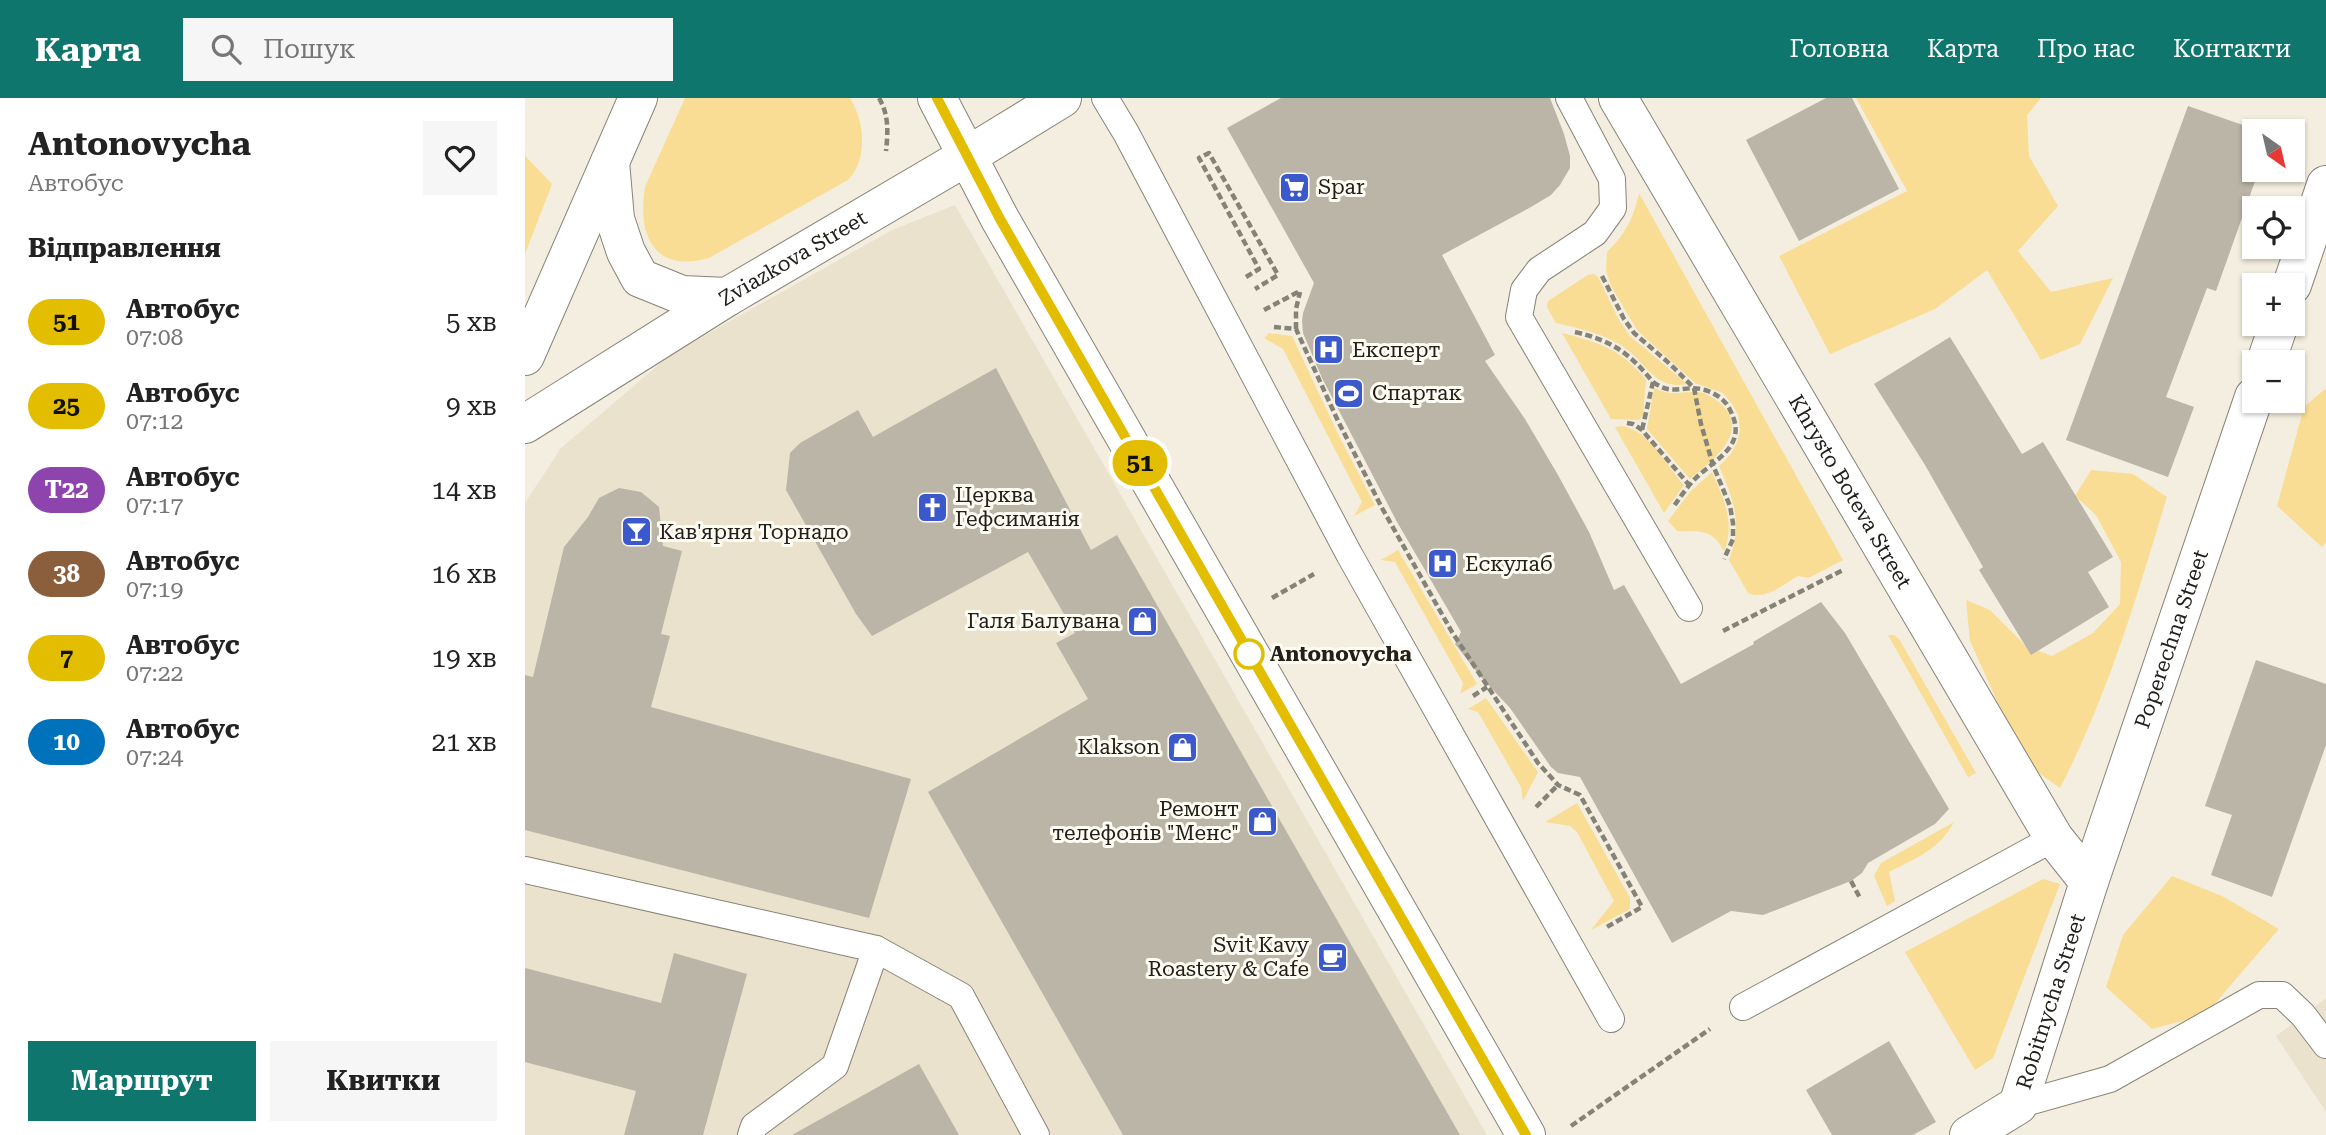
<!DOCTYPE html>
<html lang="uk">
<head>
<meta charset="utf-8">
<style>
  body { margin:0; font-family:"Roboto Serif",serif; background:#f6f6f6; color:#222; height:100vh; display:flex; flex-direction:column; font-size:26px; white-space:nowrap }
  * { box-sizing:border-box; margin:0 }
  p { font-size:23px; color:#767676 }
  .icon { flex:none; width:38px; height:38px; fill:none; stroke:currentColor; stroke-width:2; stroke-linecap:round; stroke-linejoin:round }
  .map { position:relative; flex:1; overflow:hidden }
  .sheet { display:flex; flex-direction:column; background:#fff; width:525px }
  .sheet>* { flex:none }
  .badge { padding:0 14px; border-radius:23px; font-size:24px; line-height:46px }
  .needle { width:46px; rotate:146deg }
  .controls { position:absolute; left:1717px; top:21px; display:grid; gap:14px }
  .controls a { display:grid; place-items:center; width:63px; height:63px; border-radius:0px; background:#fff; box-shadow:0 2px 5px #0004; font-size:35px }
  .map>.badge { position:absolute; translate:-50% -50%; box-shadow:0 0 0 4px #fff }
  h2 { padding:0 28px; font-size:26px; line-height:63px }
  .round { display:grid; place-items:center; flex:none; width:74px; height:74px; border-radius:0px; background:#f6f6f6 }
  .head { display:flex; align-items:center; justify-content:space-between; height:119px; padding:0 28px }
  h1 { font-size:33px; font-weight:700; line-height:52px }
  .primary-button { display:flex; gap:14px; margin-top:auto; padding:14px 28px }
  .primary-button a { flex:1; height:80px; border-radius:0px; background:#0f766e; color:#fff; font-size:28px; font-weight:700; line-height:80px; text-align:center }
  .primary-button a+a { background:#f6f6f6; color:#222 }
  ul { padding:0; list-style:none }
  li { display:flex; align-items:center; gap:21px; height:84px; padding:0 28px }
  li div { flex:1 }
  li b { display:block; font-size:26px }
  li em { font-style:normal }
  li .badge { min-width:77px; font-weight:700; text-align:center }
  header { display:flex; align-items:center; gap:42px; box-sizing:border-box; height:98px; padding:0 35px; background:#0f766e; color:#fff }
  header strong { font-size:33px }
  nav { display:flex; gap:38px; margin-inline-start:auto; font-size:24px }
  .search { width:490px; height:63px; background:#f6f6f6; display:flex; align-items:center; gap:18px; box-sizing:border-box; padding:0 24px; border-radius:0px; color:#767676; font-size:26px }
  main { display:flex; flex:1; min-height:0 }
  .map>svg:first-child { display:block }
  .built { fill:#ebe2cd }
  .green { fill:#fadd94 }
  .building { fill:#bbb5a8 }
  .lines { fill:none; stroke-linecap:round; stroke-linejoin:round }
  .service-casing { stroke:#888376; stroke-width:28 }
  .minor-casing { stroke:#888376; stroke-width:40 }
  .secondary-casing { stroke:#888376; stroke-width:40 }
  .primary-casing { stroke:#888376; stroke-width:40 }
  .path { stroke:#858278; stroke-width:4.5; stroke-dasharray:7 3.5; stroke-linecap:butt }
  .service { stroke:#fff; stroke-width:26 }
  .minor { stroke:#fff; stroke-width:38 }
  .secondary { stroke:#fff; stroke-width:38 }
  .primary { stroke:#fff; stroke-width:38 }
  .line-casing { stroke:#fff; stroke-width:16 }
  .line { stroke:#e3bd00; stroke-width:10 }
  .stop-dot { fill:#fff; stroke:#e3bd00; stroke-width:3.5 }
  .labels { text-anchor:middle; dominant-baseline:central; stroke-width:6; stroke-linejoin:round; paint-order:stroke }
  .poi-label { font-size:21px; fill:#22201b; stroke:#fefbf2; text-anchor:start }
  .street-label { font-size:21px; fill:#22201b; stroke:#fefbf2 }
  .stop-label { font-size:21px; font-weight:bold; fill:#22201b; stroke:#fefbf2; text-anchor:start }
</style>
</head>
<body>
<header>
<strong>Карта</strong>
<div class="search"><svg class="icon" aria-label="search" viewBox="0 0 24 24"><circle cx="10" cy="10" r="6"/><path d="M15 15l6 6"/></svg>Пошук</div>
<nav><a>Головна</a><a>Карта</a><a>Про нас</a><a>Контакти</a></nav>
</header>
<main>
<section class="sheet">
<div class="head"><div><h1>Antonovycha</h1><p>Автобус</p></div><a class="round"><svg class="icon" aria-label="heart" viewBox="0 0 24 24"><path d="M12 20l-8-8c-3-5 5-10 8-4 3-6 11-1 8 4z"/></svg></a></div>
<h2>Відправлення</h2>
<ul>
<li><span class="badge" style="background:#e3bd00;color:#111">51</span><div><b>Автобус</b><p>07:08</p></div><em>5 хв</em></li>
<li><span class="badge" style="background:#e3bd00;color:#111">25</span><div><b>Автобус</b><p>07:12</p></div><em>9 хв</em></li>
<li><span class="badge" style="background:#8e44ad;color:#fff">Т22</span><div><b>Автобус</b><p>07:17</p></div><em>14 хв</em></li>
<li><span class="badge" style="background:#8b5e3c;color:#fff">38</span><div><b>Автобус</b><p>07:19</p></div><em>16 хв</em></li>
<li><span class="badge" style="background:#e3bd00;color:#111">7</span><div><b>Автобус</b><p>07:22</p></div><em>19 хв</em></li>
<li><span class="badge" style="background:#0072bc;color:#fff">10</span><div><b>Автобус</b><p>07:24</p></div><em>21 хв</em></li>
</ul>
<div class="primary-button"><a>Маршрут</a><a>Квитки</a></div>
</section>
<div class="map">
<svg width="1801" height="1037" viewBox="0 0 1801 1037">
  <rect width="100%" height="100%" fill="#f3eedf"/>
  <!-- built -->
  <g class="built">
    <polygon points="430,107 962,1037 0,1037 0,405 36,350 145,257 367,132"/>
    <polygon points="1801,900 1801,1014 1751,938"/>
  </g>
  <!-- green -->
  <g class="green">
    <path d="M160,0H325C340,24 343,61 323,82L184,160C128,176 112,136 120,89Z"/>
    <polygon points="1331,0 1516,0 1502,17 1504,58 1533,108 1493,153 1526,194 1588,180 1555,246 1516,262 1462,172 1410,211 1305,256 1254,158 1382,93"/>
    <polygon points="0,58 27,86 0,156"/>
    <path d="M1114,95L1318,462L1284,480L1273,478C1259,486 1240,503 1223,495L1204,462C1218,425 1209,403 1194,368L1205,357L1212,345L1215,332L1213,317L1207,306L1198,295L1170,285L1112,232L1086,188L1081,173L1082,154C1100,137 1109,119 1114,95Z"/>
    <path d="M1069,176L1073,179L1094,222L1105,238L1162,286C1127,293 1121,261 1094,246C1075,235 1053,230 1031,225L1022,209L1023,203L1063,177Z"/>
    <polygon points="744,235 767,238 814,338 850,407 829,418 837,404 758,251 739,240"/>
    <path d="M1037,235C1075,245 1096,251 1121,282L1118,317L1114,322L1086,321Z"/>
    <path d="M1129,290C1148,299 1153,293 1172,294C1181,294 1190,301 1196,306C1227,335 1185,364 1165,381L1122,331Z"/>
    <polygon points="1801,290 1801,445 1797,449 1752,408 1779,309"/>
    <path d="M1098,328C1126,334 1141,368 1159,387L1139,415L1090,329Z"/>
    <path d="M1566,372L1608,376L1642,399C1612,498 1583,597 1535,690L1500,665L1445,543L1441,502L1465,512L1501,548L1527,558L1568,535L1595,506L1596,464L1571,417L1550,398Z"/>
    <path d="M1187,374C1198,399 1211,425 1199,453C1185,428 1175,435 1152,433L1143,423L1166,393Z"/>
    <polygon points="873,452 952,586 935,596 938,585 870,464 856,462"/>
    <polygon points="1363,537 1369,537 1374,541 1451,675 1443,679"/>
    <polygon points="961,600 1013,674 998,703 996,689 953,614 943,611"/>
    <polygon points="1052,705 1105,800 1105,811 1066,832 1089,803 1052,734 1045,728 1020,724"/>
    <path d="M1429,724C1414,752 1391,760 1364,774L1370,803L1362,808L1349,778L1356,765Z"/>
    <polygon points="1647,778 1697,798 1754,831 1680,917 1627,931 1581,889 1598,837"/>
    <polygon points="1518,781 1535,786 1468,960 1450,972 1380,854"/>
  </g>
  <!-- building -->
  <g class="building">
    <polygon points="756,0 1025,0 1039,36 1045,58 1045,70 1035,87 1026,97 1006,109 917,157 970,257 960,263 1000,321 1033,377 1064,434 1089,492 1099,487 1156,586 1229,546 1228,544 1296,504 1320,535 1424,711 1410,726 1343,765 1337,775 1326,783 1238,817 1206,813 1147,845 1055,679 1033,675 1026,669 985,610 955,578 930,546 936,534 872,424 797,280 778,235 777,223 778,215 789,185 702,30"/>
    <polygon points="1301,0 1327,0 1374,91 1274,143 1221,42"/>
    <polygon points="1663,8 1735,33 1729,33 1729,72 1734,72 1691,193 1682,190 1641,299 1669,309 1643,379 1541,342"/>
    <polygon points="1425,239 1497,356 1518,344 1588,459 1563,474 1584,509 1506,557 1454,472 1458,469 1400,367 1349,286"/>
    <polygon points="471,270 566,452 592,437 935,1037 598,1037 403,694 563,601 531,545 550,535 503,454 347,538 331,516 261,392 265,355 275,345 333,312 348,339"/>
    <polygon points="94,390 116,394 134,409 138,448 157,453 136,536 145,538 126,609 386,681 344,820 0,732 0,577 8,579 39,449 63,419 74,400"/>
    <polygon points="1731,562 1801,586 1801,647 1747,799 1686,777 1707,717 1680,708"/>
    <polygon points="149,855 222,876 178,1037 99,1037 111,993 0,964 0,870 136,905"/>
    <polygon points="1364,943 1411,1024 1388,1037 1307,1037 1281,992"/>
    <polygon points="394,966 434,1037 267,1037"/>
  </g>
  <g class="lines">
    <defs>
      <g id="service">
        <polyline points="580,0 601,35 824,456 1086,921"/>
        <polyline points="1044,0 1087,81 1088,110 1070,135 1014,172 999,192 994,219 1164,510"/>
        <polyline points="0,772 351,851 436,898 511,1037"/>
        <polyline points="1218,909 1529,740"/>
        <polyline points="1493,1007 1585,981 1734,897 1757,897 1778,917 1801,947"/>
        <polyline points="226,1037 229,1028 310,968 351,851"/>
      </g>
      <g id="minor">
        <path id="s1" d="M1093,0L1529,740L1564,784"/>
        <polyline points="85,64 90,121 101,154 115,180 157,197 202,199"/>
        <polyline points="1767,187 1801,87"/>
        <polyline points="1741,264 1754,226"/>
        <path id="s2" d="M0,326L202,199L444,57L537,0"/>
        <path id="s3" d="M1444,1037L1493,1007L1564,784L1729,299"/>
      </g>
      <polyline id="secondary" points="0,258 113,0"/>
      <polyline id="primary" points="412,0 475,121 1001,1037"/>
    </defs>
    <!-- service casing -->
    <use href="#service" class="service-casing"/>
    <!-- minor casing -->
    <use href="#minor" class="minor-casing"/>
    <!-- secondary casing -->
    <use href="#secondary" class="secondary-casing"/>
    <!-- primary casing -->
    <use href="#primary" class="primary-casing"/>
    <!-- path -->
    <g class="path">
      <path d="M354,0C364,17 363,34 361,53"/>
      <polyline points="1077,178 1099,221 1109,235 1145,266 1169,290 1176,326 1188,367 1205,408 1208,425 1208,441 1199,461"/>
      <polyline points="721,179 734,171 674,60 684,55 753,177 730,191"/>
      <polyline points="739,212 775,193"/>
      <polyline points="749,229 771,231 813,323 857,410 927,534 1013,665 1033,687 1055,697 1117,809 1080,830"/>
      <polyline points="771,231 771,211 775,194"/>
      <path d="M1050,234C1088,243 1104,255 1128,284L1117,332"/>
      <path d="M1128,284C1148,299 1159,286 1180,292C1190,295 1201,302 1205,312C1223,346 1194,359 1173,378C1164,386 1156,398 1149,408"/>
      <polyline points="1102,325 1108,326 1117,332 1165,388"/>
      <polyline points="747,500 789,476"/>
      <polyline points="1198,533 1318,472"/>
      <polyline points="948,598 962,589"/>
      <polyline points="1011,709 1033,687"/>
      <polyline points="1326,783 1335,800"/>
      <polyline points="1046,1028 1185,931"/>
    </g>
    <!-- service -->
    <use href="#service" class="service"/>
    <!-- minor -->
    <use href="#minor" class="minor"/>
    <!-- secondary -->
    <use href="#secondary" class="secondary"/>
    <!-- primary -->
    <use href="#primary" class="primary"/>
  </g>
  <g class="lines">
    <defs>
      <polyline id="line" points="412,0 475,121 1001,1037"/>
    </defs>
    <!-- line casing -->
    <use href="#line" class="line-casing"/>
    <!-- line -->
    <use href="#line" class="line"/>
  </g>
  <!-- icons -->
  <defs>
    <symbol id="supermarket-square" viewBox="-11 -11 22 22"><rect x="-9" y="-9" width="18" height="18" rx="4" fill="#3c59cb" stroke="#fefbf2"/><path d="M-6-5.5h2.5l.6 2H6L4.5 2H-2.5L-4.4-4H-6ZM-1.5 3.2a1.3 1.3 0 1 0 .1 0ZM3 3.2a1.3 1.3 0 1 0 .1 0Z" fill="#fff"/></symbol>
    <symbol id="hospital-square" viewBox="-11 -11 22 22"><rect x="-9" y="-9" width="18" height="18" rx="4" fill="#3c59cb" stroke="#fefbf2"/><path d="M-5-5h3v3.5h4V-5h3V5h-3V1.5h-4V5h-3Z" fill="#fff"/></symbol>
    <symbol id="stadium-square" viewBox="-11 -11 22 22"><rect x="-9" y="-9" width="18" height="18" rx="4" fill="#3c59cb" stroke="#fefbf2"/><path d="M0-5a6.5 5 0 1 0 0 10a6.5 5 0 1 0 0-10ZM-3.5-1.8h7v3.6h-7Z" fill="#fff"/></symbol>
    <symbol id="church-square" viewBox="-11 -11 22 22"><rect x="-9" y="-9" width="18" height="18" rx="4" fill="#3c59cb" stroke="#fefbf2"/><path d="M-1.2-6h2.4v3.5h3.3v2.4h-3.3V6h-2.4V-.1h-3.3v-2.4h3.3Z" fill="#fff"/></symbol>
    <symbol id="bar-square" viewBox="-11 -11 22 22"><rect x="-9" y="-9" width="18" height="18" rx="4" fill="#3c59cb" stroke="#fefbf2"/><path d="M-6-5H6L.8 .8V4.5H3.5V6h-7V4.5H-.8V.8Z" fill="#fff"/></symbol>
    <symbol id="shop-square" viewBox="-11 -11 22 22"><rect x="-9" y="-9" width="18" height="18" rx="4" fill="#3c59cb" stroke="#fefbf2"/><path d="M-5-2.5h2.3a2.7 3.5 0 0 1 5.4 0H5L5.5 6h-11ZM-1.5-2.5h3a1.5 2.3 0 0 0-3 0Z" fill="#fff"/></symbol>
    <symbol id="cafe-square" viewBox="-11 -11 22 22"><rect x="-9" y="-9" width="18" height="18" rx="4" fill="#3c59cb" stroke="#fefbf2"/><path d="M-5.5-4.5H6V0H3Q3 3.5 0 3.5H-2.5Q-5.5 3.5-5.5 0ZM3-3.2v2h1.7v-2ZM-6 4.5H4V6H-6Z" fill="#fff"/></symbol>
  </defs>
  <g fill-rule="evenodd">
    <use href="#supermarket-square" x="752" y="72" width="35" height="35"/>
    <use href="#hospital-square" x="786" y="234" width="35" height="35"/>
    <use href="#stadium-square" x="806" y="278" width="35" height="35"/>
    <use href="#church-square" x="390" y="392" width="35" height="35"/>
    <use href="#bar-square" x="94" y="416" width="35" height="35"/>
    <use href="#hospital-square" x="900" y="448" width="35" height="35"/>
    <use href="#shop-square" x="600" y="506" width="35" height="35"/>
    <use href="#shop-square" x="640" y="632" width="35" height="35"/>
    <use href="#shop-square" x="720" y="706" width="35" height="35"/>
    <use href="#cafe-square" x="790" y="842" width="35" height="35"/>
  </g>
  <!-- markers -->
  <circle class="stop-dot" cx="724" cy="556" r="14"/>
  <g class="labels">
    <!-- poi labels -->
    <g class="poi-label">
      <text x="793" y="89">Spar</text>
      <text x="827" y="252">Експерт</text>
      <text x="847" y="295">Спартак</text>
      <text x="430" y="397">Церква<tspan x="430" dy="24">Гефсиманія</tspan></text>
      <text x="134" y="434">Кав'ярня Торнадо</text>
      <text x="940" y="466">Ескулаб</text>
      <text x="595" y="523" text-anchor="end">Галя Балувана</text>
      <text x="635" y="649" text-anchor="end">Klakson</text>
      <text x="714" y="711" text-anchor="end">Ремонт<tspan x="714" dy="24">телефонів "Менс"</tspan></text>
      <text x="784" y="847" text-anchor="end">Svit Kavy<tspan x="784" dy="24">Roastery &amp; Cafe</tspan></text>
    </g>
    <!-- street labels -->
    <g class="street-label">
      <text stroke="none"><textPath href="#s2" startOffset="315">Zviazkova Street</textPath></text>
      <text stroke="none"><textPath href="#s1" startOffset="457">Khrysto Boteva Street</textPath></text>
      <text stroke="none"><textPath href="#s3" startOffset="548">Poperechna Street</textPath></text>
      <text stroke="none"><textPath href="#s3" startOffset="166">Robitnycha Street</textPath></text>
    </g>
    <!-- stop labels -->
    <g class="stop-label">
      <text x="745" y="556">Antonovycha</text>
    </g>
  </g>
</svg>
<div class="controls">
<a><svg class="needle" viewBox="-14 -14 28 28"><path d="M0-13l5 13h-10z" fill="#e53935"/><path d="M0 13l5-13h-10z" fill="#767676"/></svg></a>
<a><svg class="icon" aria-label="locate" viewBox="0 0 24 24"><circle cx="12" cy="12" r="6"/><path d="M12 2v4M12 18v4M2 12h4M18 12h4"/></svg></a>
<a>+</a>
<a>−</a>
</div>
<b class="badge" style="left:615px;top:365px;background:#e3bd00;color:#111">51</b>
</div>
</main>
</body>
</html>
